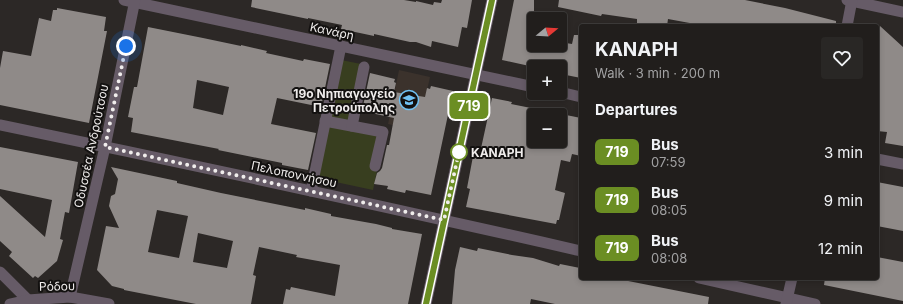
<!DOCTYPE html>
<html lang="en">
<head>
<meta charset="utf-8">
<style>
  body { margin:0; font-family:Inter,sans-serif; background:#292725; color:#f1f3f6; height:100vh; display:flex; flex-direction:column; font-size:15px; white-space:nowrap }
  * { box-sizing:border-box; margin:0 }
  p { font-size:13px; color:#a2a2a3 }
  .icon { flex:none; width:22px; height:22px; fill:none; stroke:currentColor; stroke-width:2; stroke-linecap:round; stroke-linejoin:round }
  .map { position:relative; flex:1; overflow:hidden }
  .side { position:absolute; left:579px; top:24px; width:300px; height:256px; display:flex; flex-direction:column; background:#211e1c; border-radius:4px; box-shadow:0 2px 6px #0003,0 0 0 1px #3e3c3b }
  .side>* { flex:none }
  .badge { padding:0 8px; border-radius:6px; font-size:14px; line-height:26px }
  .needle { width:26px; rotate:72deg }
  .controls { position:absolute; left:527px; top:12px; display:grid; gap:8px }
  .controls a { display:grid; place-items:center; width:40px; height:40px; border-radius:4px; background:#211e1c; box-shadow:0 2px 6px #0003,0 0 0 1px #3e3c3b; font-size:20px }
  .you { position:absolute; width:20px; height:20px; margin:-10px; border:3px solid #fff; border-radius:50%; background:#1a73e8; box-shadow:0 0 0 6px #1a73e833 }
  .map>.badge { position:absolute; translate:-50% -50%; box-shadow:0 0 0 2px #fff }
  h2 { padding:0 16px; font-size:15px; line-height:36px }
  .round { display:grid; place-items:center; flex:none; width:42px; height:42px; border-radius:4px; background:#292725 }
  .summary { display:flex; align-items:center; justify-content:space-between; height:68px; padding:0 16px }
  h1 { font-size:19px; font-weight:700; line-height:30px }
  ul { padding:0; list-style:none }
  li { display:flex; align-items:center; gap:12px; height:48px; padding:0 16px }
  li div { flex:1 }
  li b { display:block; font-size:15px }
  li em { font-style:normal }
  li .badge { min-width:44px; font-weight:700; text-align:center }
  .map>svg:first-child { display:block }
  .built { fill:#3b322c }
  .green { fill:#383e1f }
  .building { fill:#8f8a88; fill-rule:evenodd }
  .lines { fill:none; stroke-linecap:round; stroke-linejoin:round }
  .pedestrian { stroke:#665b67; stroke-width:11 }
  .minor { stroke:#665b67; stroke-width:11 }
  .tertiary { stroke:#665b67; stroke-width:11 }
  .line-casing { stroke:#fff; stroke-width:9 }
  .line { stroke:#6b8e23; stroke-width:6 }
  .walk { stroke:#f0edec; stroke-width:4; stroke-dasharray:0 7.2 }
  .stop-dot { fill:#fff; stroke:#6b8e23; stroke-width:2 }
  .labels { text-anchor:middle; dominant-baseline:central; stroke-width:4; stroke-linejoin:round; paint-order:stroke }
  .street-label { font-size:12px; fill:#f0edec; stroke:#131110 }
  .poi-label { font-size:12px; font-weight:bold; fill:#f0edec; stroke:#131110; text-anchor:end }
  .stop-label { font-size:12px; font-weight:bold; fill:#f0edec; stroke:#131110; text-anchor:start }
</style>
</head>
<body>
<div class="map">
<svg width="903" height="304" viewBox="0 0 903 304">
  <rect width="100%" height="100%" fill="#2c2826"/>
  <!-- built -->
  <polygon class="built" points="399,70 430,77 418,131 388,124"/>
  <!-- green -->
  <polygon class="green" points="341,60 366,65 355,123 385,130 373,190 317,178"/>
  <!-- building -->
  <g class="building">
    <polygon points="252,0 404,0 416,2 416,1 433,5 434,2 441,3 442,0 472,0 467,28 462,27 458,47 432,41 431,47 416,42 410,42 374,34 374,36 341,29 342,25 308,18 308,19 251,7"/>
    <polygon points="514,0 534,0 534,45 560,45 560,42 572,44 574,35 581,35 581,78 566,75 567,71 560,69 560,67 548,67 534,64 534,67 502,60"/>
    <polygon points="559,0 745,0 785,8 836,21 836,26 706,26 668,19 667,26 649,26 637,23 637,19 602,14 601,16 558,7"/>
    <polygon points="57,8 106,17 104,31 107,31 89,123 0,105 0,68 3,51 31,56 39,18 51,21 53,10 57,10"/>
    <polygon points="880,26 903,47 903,146 885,143 887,132 877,131 877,35 880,35"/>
    <path d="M148,27L203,38L241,46V45L267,51L266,53L303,61L304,59L330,64L321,107L277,98L271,124L316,133L308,170L282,165V163L218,150L219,149L131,132L133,118L128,117L134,87H137ZM197,80L229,87L223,115L193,108Z"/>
    <polygon points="370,73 395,79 394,82 396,83 394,92 425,97 427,88 430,89 431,86 453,91 431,195 406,190 405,193 387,189 388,186 374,184 377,173 380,171 382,168 387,145 389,145 394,118 362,111"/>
    <path d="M492,98L512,102L511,104L581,118V156L572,154L570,162L561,160L555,190L565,193L559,220H557L556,224L466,207L470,189L467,188L474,151L480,153ZM534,115H560V141H534Z"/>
    <polygon points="0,147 78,162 69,213 65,212 60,239 63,240 57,261 38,278 35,276 33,278 9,256 12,252 0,241 0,196 45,237 52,200 0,189"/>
    <path d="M111,167L177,181V183L221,193L305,210V208L331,214V216L376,224L392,228V229L422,234L408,304H283L286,289L290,290L291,287L335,296L340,265L296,257L297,255L259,247L253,275L256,276L251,304H196L124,290V289L112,286L97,270L106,226L119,228L109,206L111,196L115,194L118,179ZM157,210L188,216L179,258L148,252ZM198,233L233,241L227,268L193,262Z"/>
    <polygon points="877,182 903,187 903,231 877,226"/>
    <polygon points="460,247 477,251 478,248 512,255 533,258 559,266 560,264 580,268 579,274 581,274 580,278 613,278 709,297 708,304 555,304 531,299 530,304 452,304 455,270"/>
    <polygon points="877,257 903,262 903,301 824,285 825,278 877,278"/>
  </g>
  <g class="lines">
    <!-- pedestrian -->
    <g class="pedestrian">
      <polyline points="325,121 383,132 375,166"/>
      <polyline points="352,126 364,67"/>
      <polyline points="311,191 341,46"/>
    </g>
    <!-- minor -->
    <g class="minor">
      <polyline points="124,0 534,87"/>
      <polyline points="847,0 903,12"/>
      <polyline points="560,92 581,97"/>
      <path d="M0,125C194,165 388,207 581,251"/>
      <polyline points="877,159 903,164"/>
      <polyline points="0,272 28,300"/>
      <polyline points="699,278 815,304"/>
      <polyline points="70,297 105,147 135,0"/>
      <polyline points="10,304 28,300 70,297 109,304"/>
    </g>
    <!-- tertiary -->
    <g class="tertiary">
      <polyline points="847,26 852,0"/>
      <polyline points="426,304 492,0"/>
      <polyline points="786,304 792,278"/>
    </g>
  </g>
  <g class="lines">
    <defs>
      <polyline id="line" points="426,304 492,0"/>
    </defs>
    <!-- line casing -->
    <use href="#line" class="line-casing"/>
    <!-- line -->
    <use href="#line" class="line"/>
    <!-- walk -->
    <polyline class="walk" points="126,46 105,147 444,220 460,147 459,152"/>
  </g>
  <!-- icons -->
  <defs>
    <symbol id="school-ring" viewBox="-11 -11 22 22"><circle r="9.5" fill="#131110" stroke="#70c2f4" stroke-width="1.5"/><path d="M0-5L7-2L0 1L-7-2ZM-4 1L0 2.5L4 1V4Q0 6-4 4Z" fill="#70c2f4"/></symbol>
  </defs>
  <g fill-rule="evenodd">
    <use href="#school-ring" x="398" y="89" width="22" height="22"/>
  </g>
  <!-- markers -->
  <circle class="stop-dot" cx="459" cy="152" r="8"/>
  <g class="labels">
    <!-- street labels -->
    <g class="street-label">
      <text transform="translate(332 31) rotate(12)">Κανάρη</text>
      <text transform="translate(91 146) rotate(-78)">Οδυσσέα Ανδρούτσου</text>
      <text transform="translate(294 174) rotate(12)">Πελοποννήσου</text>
      <text transform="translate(57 286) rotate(-1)">Ρόδου</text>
    </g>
    <!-- poi labels -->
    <g class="poi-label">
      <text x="395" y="93">19ο Νηπιαγωγείο<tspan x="395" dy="14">Πετρούπολης</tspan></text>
    </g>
    <!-- stop labels -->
    <g class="stop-label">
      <text x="471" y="152">ΚΑΝΑΡΗ</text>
    </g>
  </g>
</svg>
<div class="controls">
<a><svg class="needle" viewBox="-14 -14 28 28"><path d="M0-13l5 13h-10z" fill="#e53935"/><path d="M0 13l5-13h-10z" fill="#a2a2a3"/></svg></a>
<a>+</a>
<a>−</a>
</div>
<div class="you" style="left:126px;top:46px"></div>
<b class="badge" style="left:469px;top:106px;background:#6b8e23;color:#fff">719</b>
<section class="side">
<div class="summary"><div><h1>ΚΑΝΑΡΗ</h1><p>Walk · 3 min · 200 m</p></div><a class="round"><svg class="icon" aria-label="heart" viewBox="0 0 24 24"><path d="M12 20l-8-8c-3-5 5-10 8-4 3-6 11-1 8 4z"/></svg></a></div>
<h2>Departures</h2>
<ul>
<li><span class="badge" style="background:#6b8e23;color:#fff">719</span><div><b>Bus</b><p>07:59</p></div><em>3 min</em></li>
<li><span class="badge" style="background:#6b8e23;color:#fff">719</span><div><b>Bus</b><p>08:05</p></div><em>9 min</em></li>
<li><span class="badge" style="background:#6b8e23;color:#fff">719</span><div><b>Bus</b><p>08:08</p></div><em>12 min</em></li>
</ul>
</section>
</div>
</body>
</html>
